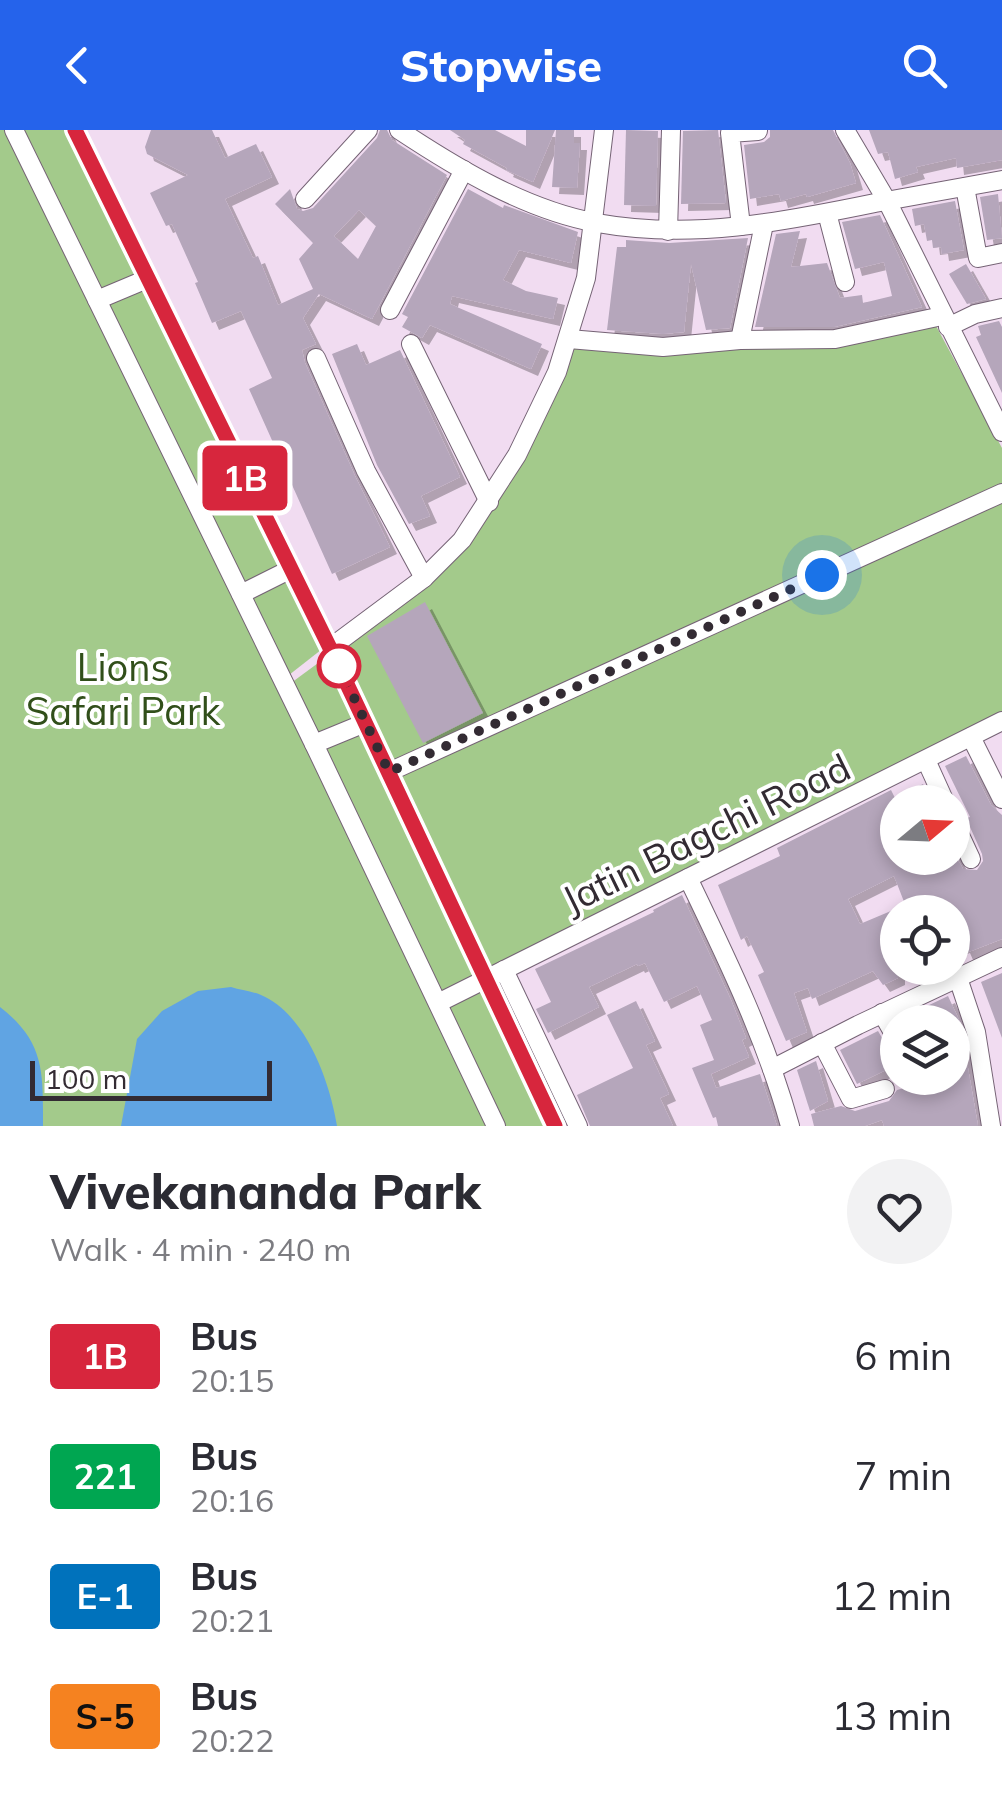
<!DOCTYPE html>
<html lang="en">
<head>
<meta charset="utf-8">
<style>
  body { margin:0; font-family:Mulish,sans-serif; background:#f2f2f3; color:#2b2b33; height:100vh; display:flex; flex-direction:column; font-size:38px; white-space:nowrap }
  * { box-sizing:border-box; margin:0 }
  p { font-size:32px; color:#7c7c81 }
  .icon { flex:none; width:55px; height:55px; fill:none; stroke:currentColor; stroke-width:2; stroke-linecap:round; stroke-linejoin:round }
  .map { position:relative; height:996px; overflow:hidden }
  .sheet { display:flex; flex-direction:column; background:#fff; flex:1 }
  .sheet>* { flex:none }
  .badge { padding:0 20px; border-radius:8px; font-size:35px; line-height:65px }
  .needle { width:65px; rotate:71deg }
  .controls { position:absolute; left:880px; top:655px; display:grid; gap:20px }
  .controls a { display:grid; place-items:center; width:90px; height:90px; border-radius:50%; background:#fff; box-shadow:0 5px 15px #0003; font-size:50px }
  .scale { position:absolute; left:30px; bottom:25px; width:242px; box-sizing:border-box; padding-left:10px; border:5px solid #332b33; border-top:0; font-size:28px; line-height:35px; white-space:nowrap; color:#332b33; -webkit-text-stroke:8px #fff; paint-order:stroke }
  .you { position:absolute; width:50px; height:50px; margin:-25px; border:8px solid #fff; border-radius:50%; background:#1a73e8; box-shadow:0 0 0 15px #1a73e833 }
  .map>.badge { position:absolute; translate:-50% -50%; box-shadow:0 0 0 5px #fff }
  .round { display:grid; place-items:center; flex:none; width:105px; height:105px; border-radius:52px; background:#f2f2f3 }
  .overview { display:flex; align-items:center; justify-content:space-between; height:170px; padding:0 50px }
  h1 { font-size:48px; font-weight:800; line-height:75px }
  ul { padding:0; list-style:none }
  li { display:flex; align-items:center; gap:30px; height:120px; padding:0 50px }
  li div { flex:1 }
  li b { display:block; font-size:38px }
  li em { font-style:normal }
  li .badge { min-width:110px; font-weight:700; text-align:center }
  header { display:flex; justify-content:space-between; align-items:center; height:130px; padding:0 50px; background:#2563eb; color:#fff; font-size:45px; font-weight:800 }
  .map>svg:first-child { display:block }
  .green { fill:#a3ca8b }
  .water { fill:#60a4e3 }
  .building { fill:#b5a6bb; fill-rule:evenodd; filter:url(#shadow) }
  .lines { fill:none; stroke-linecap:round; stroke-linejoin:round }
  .minor-casing { stroke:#756375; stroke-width:20 }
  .minor { stroke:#fff; stroke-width:18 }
  .line-casing { stroke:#fff; stroke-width:22 }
  .line { stroke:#d7263d; stroke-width:15 }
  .walk { stroke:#332b33; stroke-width:10; stroke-dasharray:0 18 }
  .stop-dot { fill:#fff; stroke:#d7263d; stroke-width:5 }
  .labels { text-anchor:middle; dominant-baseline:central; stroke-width:8; stroke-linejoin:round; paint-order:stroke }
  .park-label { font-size:38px; fill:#314f1a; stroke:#fff }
  .street-label { font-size:38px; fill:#332b33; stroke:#fff }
</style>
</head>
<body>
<header><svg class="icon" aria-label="back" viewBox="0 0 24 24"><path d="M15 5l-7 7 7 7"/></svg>Stopwise<svg class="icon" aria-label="search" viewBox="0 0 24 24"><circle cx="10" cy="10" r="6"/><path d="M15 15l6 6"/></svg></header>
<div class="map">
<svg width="1002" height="996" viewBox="0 0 1002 996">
  <defs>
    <filter id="shadow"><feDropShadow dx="7" dy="7" stdDeviation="0" flood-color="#0004"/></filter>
  </defs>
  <rect width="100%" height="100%" fill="#f1dcf1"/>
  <!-- green -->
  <g class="green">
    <polygon points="0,0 12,0 489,996 0,996"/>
    <polygon points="22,0 72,0 326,516 289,545"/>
    <polygon points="935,194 1002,318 1002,585 492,839 338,519 469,413 574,215 661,222"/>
    <polygon points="329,525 483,845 441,866 291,553"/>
    <polygon points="484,854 549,996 501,996 444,873"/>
  </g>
  <!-- water -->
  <g class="water">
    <path d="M231,857C240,860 252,861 261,865C306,884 330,952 337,996H121L137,909L162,881L198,861Z"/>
    <path d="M0,877C45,912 43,942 43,996H0Z"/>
  </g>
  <!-- building -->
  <g class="building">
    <path d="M151,0H212L225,28L256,14L272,47L225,69L253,128L258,126L278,175L313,159L299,129L313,113L275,74L290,59L297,79L303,81L313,78L377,8L380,0H387L392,10L447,45L372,189L319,164L303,188L316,214L302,220L305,233L355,346L390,417L332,444L249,259L272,248L241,181L212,193L195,153L198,152L172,94L166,96L150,63L188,45L147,24L145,17ZM359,80L376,96L358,129L334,106Z"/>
    <polygon points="450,0 495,0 526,16 526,0 555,0 533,52 506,40 507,38 463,14 465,10"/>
    <polygon points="556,0 574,0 574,13 580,13 577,58 552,57"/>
    <polygon points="626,0 658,1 656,76 624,75"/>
    <polygon points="718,0 726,73 681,74 683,1"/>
    <polygon points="770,0 833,0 850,33 856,53 807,67 806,64 781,71 779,64 750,69 744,15 764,12 770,7"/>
    <polygon points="869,0 1002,0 1002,30 957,38 956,28 916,37 918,42 895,49 888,22 878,24"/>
    <polygon points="468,59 503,78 504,75 578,102 571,133 519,120 503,150 526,161 558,168 553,189 452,166 450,174 542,214 531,239 430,195 422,208 402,197 408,187 402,184"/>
    <polygon points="998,64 1002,108 987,110 980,67"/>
    <polygon points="955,71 964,120 942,124 941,117 933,118 932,110 927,111 924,94 915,96 912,79"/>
    <polygon points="880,85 922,177 834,197 755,197 776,104 800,101 791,137 827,133 840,168 862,165 863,173 892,166 884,132 855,139 842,92"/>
    <polygon points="748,108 730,198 706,200 691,134 684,202 663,204 607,200 617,117 626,117 626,110 669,113"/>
    <polygon points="966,134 986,169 967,174 949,144"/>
    <polygon points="999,191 1002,197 1002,263 976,207 981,205 978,196"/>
    <polygon points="357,214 366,235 400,220 460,347 421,366 430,386 409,394 377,335 332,224"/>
    <polygon points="425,472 483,583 423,613 367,506"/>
    <polygon points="966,626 991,675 1002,685 1002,809 966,823 963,816 952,820 952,782 908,782 894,746 848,769 860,794 898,778 898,848 883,855 873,841 812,869 808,858 794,863 807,902 786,911 758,845 764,842 747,806 741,810 718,755 780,726 777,718 891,660 895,668 923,654 932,672 897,672 898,728 952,728 952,719 963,739 977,740 983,731 982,724 966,688 970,687 945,636"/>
    <polygon points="682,765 731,870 746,908 742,910 749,927 711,944 716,958 760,944 777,996 718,996 716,987 713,988 692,938 714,930 700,895 712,890 697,856 664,872 645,833 638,836 637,834 589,857 599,877 548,903 536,879 551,872 535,839 654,782 653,780"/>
    <polygon points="1002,843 1002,908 981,852"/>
    <polygon points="948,866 960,892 978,996 884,996 882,990 865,996 814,996 811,984 841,976 855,981 889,971 897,960 925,952 925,950 952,948 952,892 902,892 900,889"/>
    <polygon points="636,871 655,911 646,915 669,964 660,968 673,996 590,996 577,965 633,938 607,885"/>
    <polygon points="878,901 888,918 898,923 898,934 857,954 840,920"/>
    <polygon points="816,931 828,971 810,981 797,940"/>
  </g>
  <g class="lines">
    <defs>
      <g id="minor">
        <polyline points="14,0 314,614 496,996"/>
        <polyline points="75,0 330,518 555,996"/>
        <path d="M399,0C458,39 526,80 597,93C691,110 783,92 875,73C917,65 960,58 1002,50"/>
        <polyline points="845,0 887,71 1002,302"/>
        <polyline points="965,57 978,128 1002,123"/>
        <polyline points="305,69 368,0"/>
        <polyline points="827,83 845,152"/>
        <polyline points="741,96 730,3 758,1"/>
        <polyline points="668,101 671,0"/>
        <polyline points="97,170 147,149"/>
        <polyline points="390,180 464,40"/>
        <polyline points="948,197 975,184 1002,178"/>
        <polyline points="569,209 663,217 740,210 835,209 942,186"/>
        <polyline points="740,210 764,94"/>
        <polyline points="411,214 489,372"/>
        <polyline points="316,228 366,341 424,448"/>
        <polyline points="241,464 291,439"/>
        <polyline points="330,518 424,448 462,410 517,325 557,242 586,148 604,0"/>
        <polyline points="971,607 1002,669"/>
        <polyline points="314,614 365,593"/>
        <polyline points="926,630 945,672"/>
        <polyline points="389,642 1002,363"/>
        <polyline points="952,688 971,729"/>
        <path d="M688,748C727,829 766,909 790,996"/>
        <polyline points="504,840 578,996"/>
        <polyline points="958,848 976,902 991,996"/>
        <polyline points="438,873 1002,591"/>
        <polyline points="882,883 898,911"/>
        <polyline points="822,913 851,969 885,959"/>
        <polyline points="772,939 858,895 1002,827"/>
      </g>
    </defs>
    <!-- minor casing -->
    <use href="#minor" class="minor-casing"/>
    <!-- minor -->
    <use href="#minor" class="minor"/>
  </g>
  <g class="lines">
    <defs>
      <polyline id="line" points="75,0 330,518 555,996"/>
    </defs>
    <!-- line casing -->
    <use href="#line" class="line-casing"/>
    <!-- line -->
    <use href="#line" class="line"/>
    <!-- walk -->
    <polyline class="walk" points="339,536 389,642 822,445"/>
  </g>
  <!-- markers -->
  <circle class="stop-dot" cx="339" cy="536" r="20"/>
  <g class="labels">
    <!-- park labels -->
    <g class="park-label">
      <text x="123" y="537">Lions<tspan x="123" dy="44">Safari Park</tspan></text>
    </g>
    <!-- street labels -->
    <g class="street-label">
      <text transform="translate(706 703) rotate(-26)">Jatin Bagchi Road</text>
    </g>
  </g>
</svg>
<div class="controls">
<a><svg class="needle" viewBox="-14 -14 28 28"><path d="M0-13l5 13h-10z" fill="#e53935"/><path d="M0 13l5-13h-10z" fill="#7c7c81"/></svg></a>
<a><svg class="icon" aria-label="locate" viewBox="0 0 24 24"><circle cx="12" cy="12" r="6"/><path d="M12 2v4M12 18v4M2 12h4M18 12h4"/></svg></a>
<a><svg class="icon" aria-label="layers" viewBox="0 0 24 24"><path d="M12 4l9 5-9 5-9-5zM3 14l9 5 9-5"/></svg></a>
</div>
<div class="scale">100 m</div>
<div class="you" style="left:822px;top:445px"></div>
<b class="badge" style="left:245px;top:348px;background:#d7263d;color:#fff">1B</b>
</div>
<section class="sheet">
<div class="overview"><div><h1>Vivekananda Park</h1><p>Walk · 4 min · 240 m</p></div><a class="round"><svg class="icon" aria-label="heart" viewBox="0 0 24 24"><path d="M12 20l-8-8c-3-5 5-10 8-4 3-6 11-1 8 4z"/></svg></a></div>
<ul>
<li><span class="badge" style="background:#d7263d;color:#fff">1B</span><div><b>Bus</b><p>20:15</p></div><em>6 min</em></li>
<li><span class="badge" style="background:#00a651;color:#fff">221</span><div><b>Bus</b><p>20:16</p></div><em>7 min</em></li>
<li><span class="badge" style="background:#0072bc;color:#fff">E-1</span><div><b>Bus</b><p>20:21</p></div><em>12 min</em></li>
<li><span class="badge" style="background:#f58220;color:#111">S-5</span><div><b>Bus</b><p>20:22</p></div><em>13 min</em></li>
</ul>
</section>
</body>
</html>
